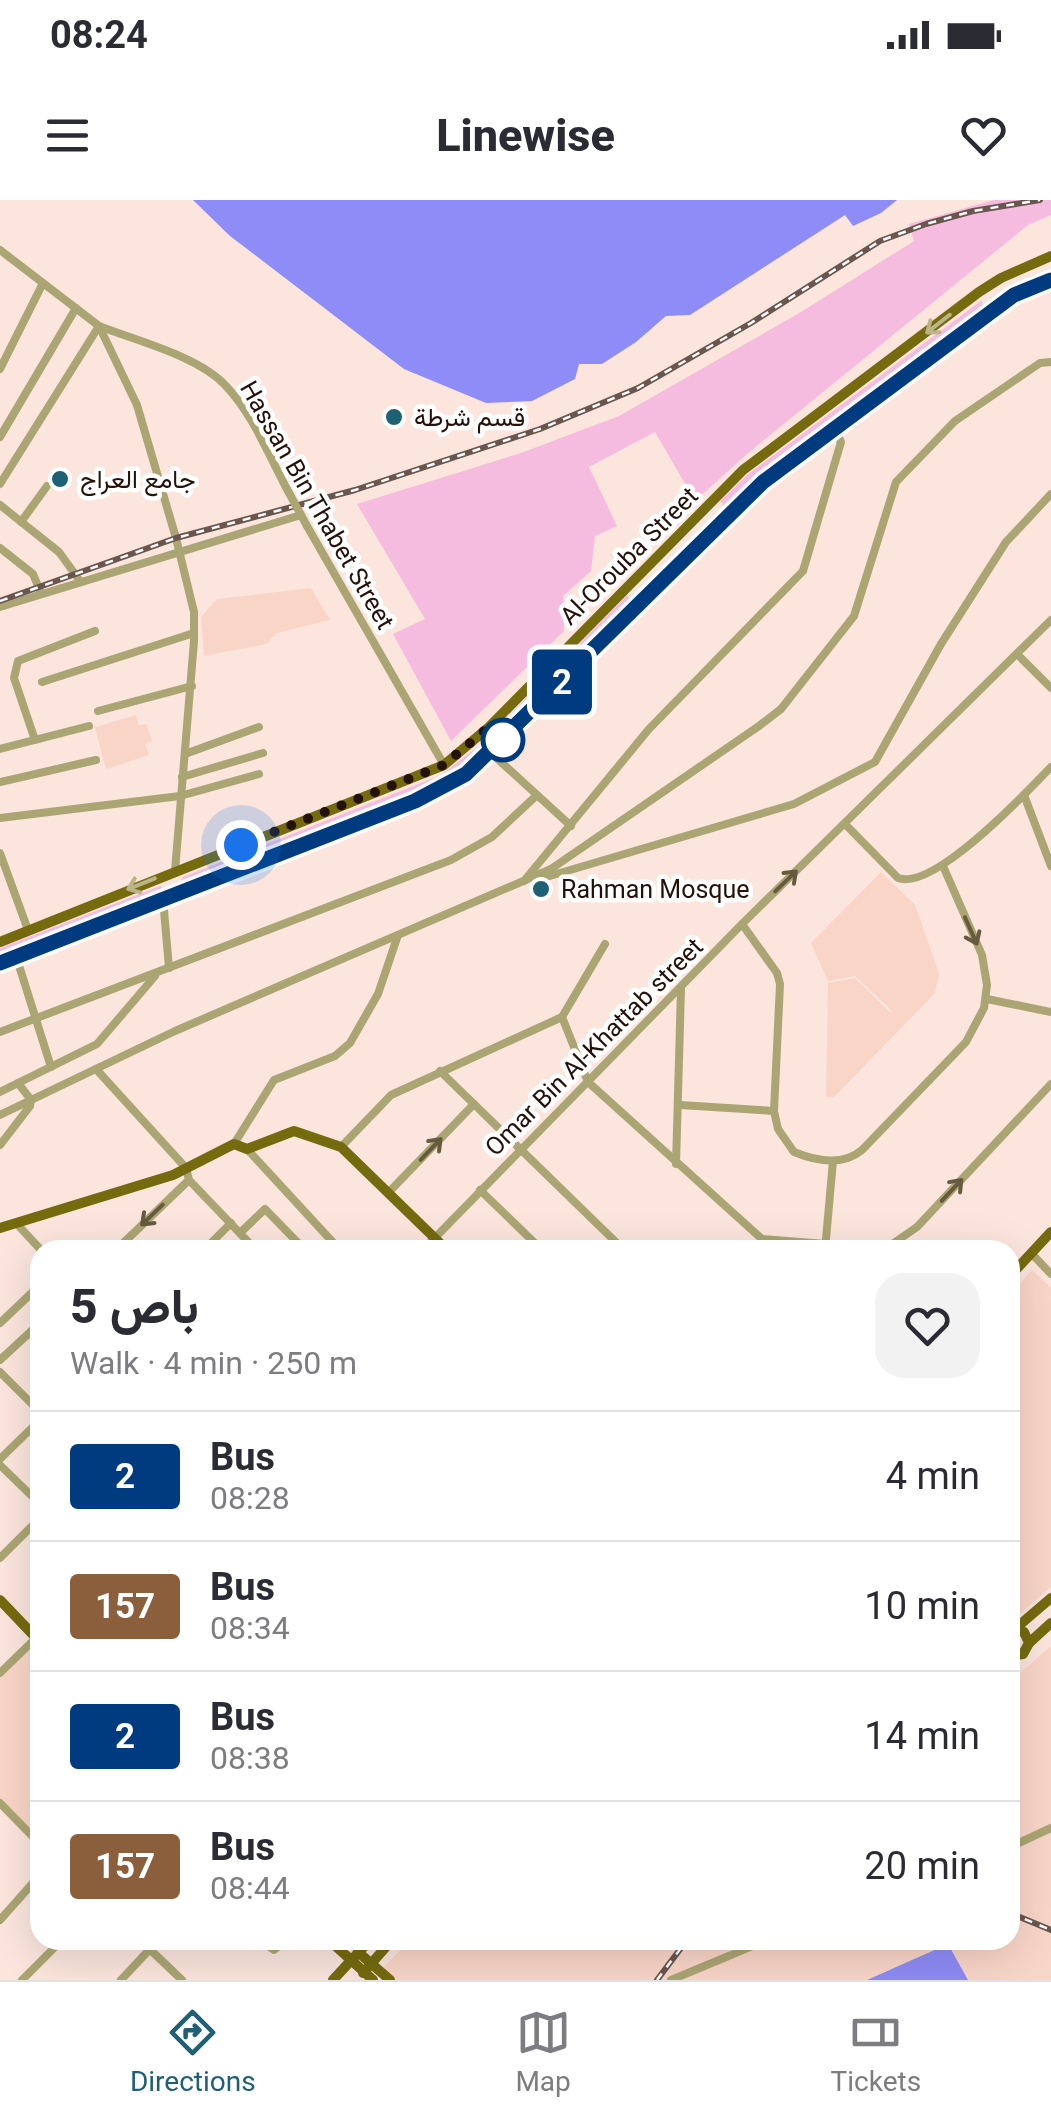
<!DOCTYPE html>
<html lang="en">
<head>
<meta charset="utf-8">
<style>
  body { margin:0; font-family:Roboto,Vazirmatn,sans-serif; background:#f2f2f3; color:#2b2b33; height:100vh; display:flex; flex-direction:column; font-size:38px; white-space:nowrap }
  * { box-sizing:border-box; margin:0 }
  p { font-size:32px; color:#7c7c81 }
  .icon { flex:none; width:55px; height:55px; fill:none; stroke:currentColor; stroke-width:2; stroke-linecap:round; stroke-linejoin:round }
  .map { position:relative; flex:1; overflow:hidden }
  .sheet { position:absolute; left:30px; top:1040px; width:990px; height:710px; display:flex; flex-direction:column; background:#fff; border-radius:30px; box-shadow:0 10px 40px #0002 }
  .sheet>* { flex:none }
  .badge { padding:0 20px; border-radius:8px; font-size:35px; line-height:65px }
  .you { position:absolute; width:50px; height:50px; margin:-25px; border:8px solid #fff; border-radius:50%; background:#1a73e8; box-shadow:0 0 0 15px #1a73e833 }
  .map>.badge { position:absolute; translate:-50% -50%; box-shadow:0 0 0 5px #fff }
  .round { display:grid; place-items:center; flex:none; width:105px; height:105px; border-radius:30px; background:#f2f2f3 }
  .overview { display:flex; align-items:center; justify-content:space-between; height:170px; padding:0 40px }
  h1 { font-size:48px; font-weight:800; line-height:75px }
  ul { padding:0; list-style:none }
  li { display:flex; align-items:center; gap:30px; height:130px; padding:0 40px; border-top:2px solid #e1e1e2 }
  li div { flex:1 }
  li b { display:block; font-size:38px }
  li em { font-style:normal }
  li .badge { min-width:110px; font-weight:700; text-align:center }
  .status { display:flex; justify-content:space-between; align-items:center; height:70px; padding:0 50px; background:#fff; direction:ltr }
  .status svg { height:28px; fill:currentColor }
  header { display:flex; justify-content:space-between; align-items:center; height:130px; padding:0 40px; background:#fff; font-size:45px; font-weight:800 }
  .tabs { display:flex; justify-content:space-around; align-items:center; height:140px; border-top:2px solid #e1e1e2; background:#fff; font-size:28px; color:#7c7c81 }
  .tabs a { display:grid; justify-items:center; gap:5px }
  .tabs .on { color:#1e6074 }
  .map>svg:first-child { display:block }
  .built { fill:#f9d5c7 }
  .green { fill:#f6bcdf }
  .water { fill:#8e8cf6 }
  .lines { fill:none; stroke-linecap:round; stroke-linejoin:round }
  .minor { stroke:#aba573; stroke-width:8 }
  .major { stroke:#756a0e; stroke-width:10 }
  .rail-casing { stroke:#69564e; stroke-width:6 }
  .rail { stroke:#fff; stroke-width:2.5; stroke-dasharray:8; stroke-linecap:butt }
  .minor-bridge { stroke:#aba573; stroke-width:8 }
  .oneway { stroke:#bab486 }
  .oneway2 { stroke:#675b3e }
  .line-casing { stroke:#fff; stroke-width:22 }
  .line { stroke:#003b80; stroke-width:15 }
  .walk { stroke:#23110a; stroke-width:10; stroke-dasharray:0 18 }
  .poi-dot { fill:#1e6074; stroke:#fff; stroke-width:4 }
  .stop-dot { fill:#fff; stroke:#003b80; stroke-width:5 }
  .labels { text-anchor:middle; dominant-baseline:central; stroke-width:9; stroke-linejoin:round; paint-order:stroke }
  .poi-label { font-size:25px; fill:#23110a; stroke:#fff; text-anchor:start }
  .street-label { font-size:25px; fill:#23110a; stroke:#fff }
</style>
</head>
<body>
<div class="status"><b>08:24</b><svg viewBox="0 0 49 12"><path d="M0 12V9h3v3zM5 12V6h3v6zM10 12V3h3v9zM15 12V0h3v12zM26 1h20v11H26zM47 4h2v5h-2z"/></svg></div>
<header><svg class="icon" aria-label="menu" viewBox="0 0 24 24"><path d="M4 6h16M4 12h16M4 18h16"/></svg>Linewise<svg class="icon" aria-label="heart" viewBox="0 0 24 24"><path d="M12 20l-8-8c-3-5 5-10 8-4 3-6 11-1 8 4z"/></svg></header>
<div class="map">
<svg width="1051" height="1780" viewBox="0 0 1051 1780">
  <rect width="100%" height="100%" fill="#fbe5dd"/>
  <!-- built -->
  <g class="built">
    <polygon points="311,388 330,420 276,433 267,444 204,456 201,417 217,399"/>
    <polygon points="136,515 139,525 146,524 152,541 145,544 149,555 106,569 94,524 96,527"/>
    <polygon points="881,672 915,705 939,773 935,793 834,897 826,897 828,783 855,778 890,812 892,811 855,776 828,781 811,743"/>
    <polygon points="1032,1070 1051,1088 1051,1387 1021,1413 1010,1402 1010,1095"/>
    <polygon points="31,1444 40,1454 40,1641 0,1601 0,1474"/>
    <polygon points="1051,1446 1051,1780 968,1780 948,1745 867,1780 391,1780 381,1770 410,1740 1010,1740 1010,1482"/>
  </g>
  <!-- green -->
  <g class="green">
    <polygon points="994,0 1051,0 1051,15 1028,25 747,254 695,301 655,232 589,267 617,326 595,336 591,371 563,396 564,431 451,541 393,434 425,419 357,304 521,253 619,216 801,112 914,41 909,24"/>
    <polygon points="982,100 982,106 970,116 963,127 756,280 726,309 720,301 747,275"/>
    <polygon points="627,395 632,401 507,529 502,527 501,524"/>
    <polygon points="489,538 492,544 469,565 432,588 201,678 184,684 180,682 183,677 441,575"/>
    <polygon points="160,686 166,691 163,694 0,757 0,748"/>
  </g>
  <!-- water -->
  <g class="water">
    <polygon points="193,0 897,0 881,13 853,26 845,15 690,115 666,116 636,142 602,164 579,164 575,179 532,201 486,203 404,169 230,36"/>
    <polygon points="948,1744 968,1780 867,1780"/>
  </g>
  <g class="lines">
    <!-- minor -->
    <g class="minor">
      <polyline points="0,50 99,126 137,205 176,338 194,412 194,441 175,671"/>
      <path d="M99,126C137,141 198,156 225,185C253,214 269,256 288,291"/>
      <polyline points="0,169 43,83"/>
      <polyline points="0,237 76,108"/>
      <polyline points="0,284 99,126"/>
      <polyline points="0,305 59,352 80,381"/>
      <polyline points="21,322 47,286"/>
      <polyline points="307,326 444,565"/>
      <polyline points="0,348 33,374 41,393"/>
      <polyline points="0,407 301,315"/>
      <polyline points="1017,454 1051,488"/>
      <polyline points="42,482 194,433"/>
      <polyline points="98,511 192,486"/>
      <polyline points="35,540 14,478 18,461 95,431"/>
      <polyline points="0,549 89,526"/>
      <polyline points="490,552 571,626"/>
      <polyline points="185,554 259,527"/>
      <polyline points="182,577 263,553"/>
      <polyline points="0,582 96,560"/>
      <polyline points="1024,595 1051,666"/>
      <polyline points="0,618 180,596 259,574"/>
      <path d="M845,624L898,678C934,691 1026,593 1051,567"/>
      <polyline points="0,653 28,730"/>
      <polyline points="543,678 794,604 875,562 941,444 1006,342 1051,294"/>
      <polyline points="524,681 649,529 803,371 841,242 834,227"/>
      <polyline points="163,699 169,768"/>
      <path d="M742,724L777,773L780,784L774,911L778,929L794,952C816,961 843,966 862,950L966,842L984,808L987,785L982,755L943,666"/>
      <polyline points="16,756 51,867"/>
      <polyline points="987,799 1051,812"/>
      <polyline points="562,817 605,744"/>
      <polyline points="0,832 451,660 492,637 537,595"/>
      <polyline points="96,869 186,968 189,980 256,1050"/>
      <polyline points="440,871 624,1050"/>
      <polyline points="0,892 97,844 155,776"/>
      <polyline points="680,905 774,911"/>
      <polyline points="0,915 175,831 551,669 759,526 781,509 854,416 896,282 955,221 1040,163 1051,162"/>
      <polyline points="234,944 274,880 335,856 350,843 378,794 398,735"/>
      <polyline points="0,945 30,906 31,900 18,883"/>
      <polyline points="341,947 391,895 562,817 588,882 762,1039 877,1048 891,1045 917,1027 1051,884"/>
      <polyline points="247,949 340,1050"/>
      <polyline points="676,964 681,789"/>
      <polyline points="480,990 542,1050"/>
      <polyline points="388,993 474,904"/>
      <polyline points="16,1023 41,1050"/>
      <polyline points="240,1033 265,1009 305,1050"/>
      <polyline points="116,1050 189,980"/>
      <polyline points="204,1050 231,1023"/>
      <polyline points="423,1050 742,724 1051,420"/>
      <polyline points="825,1050 833,961"/>
      <polyline points="1031,1053 1051,1074"/>
      <polyline points="0,1123 40,1085"/>
      <polyline points="0,1160 40,1123"/>
      <polyline points="0,1172 40,1212"/>
      <polyline points="0,1259 40,1220"/>
      <polyline points="0,1265 40,1304"/>
      <polyline points="0,1358 40,1318"/>
      <polyline points="0,1473 40,1434"/>
      <polyline points="0,1603 40,1644"/>
      <polyline points="1010,1647 1051,1628"/>
      <polyline points="0,1720 40,1675"/>
      <polyline points="140,1740 182,1780"/>
      <polyline points="259,1740 274,1750 286,1740"/>
      <polyline points="22,1780 62,1740"/>
      <polyline points="121,1780 150,1749"/>
      <polyline points="671,1780 767,1740"/>
    </g>
    <!-- major -->
    <g class="major">
      <polyline points="0,742 444,565 489,527 743,270 979,92 1001,78 1051,56"/>
      <polyline points="0,763 415,601 466,574 763,281 1014,95 1051,80"/>
      <polyline points="0,1028 173,975 234,944 247,949 294,931 341,947 447,1050"/>
      <polyline points="1010,1076 1051,1032"/>
      <polyline points="0,1400 40,1442"/>
      <polyline points="1016,1428 1051,1398"/>
      <polyline points="1010,1429 1024,1432 1029,1443 1023,1454 1010,1456"/>
      <polyline points="1029,1443 1051,1423"/>
      <polyline points="329,1740 373,1780"/>
      <polyline points="358,1752 390,1780"/>
      <polyline points="363,1773 392,1740"/>
      <polyline points="333,1780 370,1740"/>
    </g>
    <defs>
      <g id="rail">
        <polyline points="0,401 176,338 355,290 540,229 638,188 751,123 880,41 926,24 973,11 1040,0"/>
        <polyline points="1010,1713 1051,1730"/>
        <polyline points="657,1780 687,1740"/>
      </g>
    </defs>
    <!-- rail casing -->
    <use href="#rail" class="rail-casing"/>
    <!-- rail -->
    <use href="#rail" class="rail"/>
    <!-- minor-bridge -->
    <polyline class="minor-bridge" points="288,291 307,326"/>
  </g>
  <!-- one-way arrows -->
  <defs><path id="oneway-shaft" d="M-6 0H5M1.5-3L5.5 0L1.5 3" fill="none" stroke-width="1.6" stroke-linecap="round" stroke-linejoin="round" transform="scale(2.5)"/></defs>
  <g class="oneway">
    <use href="#oneway-shaft" transform="translate(938 124) rotate(142)"/>
    <use href="#oneway-shaft" transform="translate(141 684) rotate(158)"/>
  </g>
  <g class="oneway2">
    <use href="#oneway-shaft" transform="translate(786 681) rotate(-44)"/>
    <use href="#oneway-shaft" transform="translate(971 731) rotate(66)"/>
    <use href="#oneway-shaft" transform="translate(431 949) rotate(-46)"/>
    <use href="#oneway-shaft" transform="translate(952 990) rotate(-47)"/>
    <use href="#oneway-shaft" transform="translate(152 1015) rotate(136)"/>
  </g>
  <g class="lines">
    <defs>
      <polyline id="line" points="0,763 415,601 466,574 763,282 1014,95 1051,80"/>
    </defs>
    <!-- line casing -->
    <use href="#line" class="line-casing"/>
    <!-- line -->
    <use href="#line" class="line"/>
    <!-- walk -->
    <polyline class="walk" points="241,645 444,565 489,527 503,540"/>
  </g>
  <!-- markers -->
  <g class="poi-dot">
    <circle cx="394" cy="217" r="10"/>
    <circle cx="60" cy="279" r="10"/>
    <circle cx="541" cy="689" r="10"/>
  </g>
  <circle class="stop-dot" cx="503" cy="540" r="20"/>
  <g class="labels">
    <!-- poi labels -->
    <g class="poi-label">
      <text x="414" y="217">قسم شرطة</text>
      <text x="80" y="279">جامع العراج</text>
      <text x="561" y="689">Rahman Mosque</text>
    </g>
    <!-- street labels -->
    <g class="street-label">
      <text transform="translate(317 305) rotate(60)">Hassan Bin Thabet Street</text>
      <text transform="translate(629 356) rotate(-45)">Al-Orouba Street</text>
      <text transform="translate(594 847) rotate(-45)">Omar Bin Al-Khattab street</text>
    </g>
  </g>
</svg>
<div class="you" style="left:241px;top:645px"></div>
<b class="badge" style="left:562px;top:482px;background:#003b80;color:#fff">2</b>
<section class="sheet">
<div class="overview"><div><h1>باص 5</h1><p>Walk · 4 min · 250 m</p></div><a class="round"><svg class="icon" aria-label="heart" viewBox="0 0 24 24"><path d="M12 20l-8-8c-3-5 5-10 8-4 3-6 11-1 8 4z"/></svg></a></div>
<ul>
<li><span class="badge" style="background:#003b80;color:#fff">2</span><div><b>Bus</b><p>08:28</p></div><em>4 min</em></li>
<li><span class="badge" style="background:#8b5e3c;color:#fff">157</span><div><b>Bus</b><p>08:34</p></div><em>10 min</em></li>
<li><span class="badge" style="background:#003b80;color:#fff">2</span><div><b>Bus</b><p>08:38</p></div><em>14 min</em></li>
<li><span class="badge" style="background:#8b5e3c;color:#fff">157</span><div><b>Bus</b><p>08:44</p></div><em>20 min</em></li>
</ul>
</section>
</div>
<nav class="tabs">
<a class="on"><svg class="icon" aria-label="directions" viewBox="0 0 24 24"><path d="M12 3l9 9-9 9-9-9zM9 14v-3h6M13 9l2 2-2 2"/></svg>Directions</a>
<a><svg class="icon" aria-label="map" viewBox="0 0 24 24"><path d="M3 6l6-2 6 2 6-2v14l-6 2-6-2-6 2zM9 4v14M15 6v14"/></svg>Map</a>
<a><svg class="icon" aria-label="tickets" viewBox="0 0 24 24"><path d="M3 7h18v10H3zM15 7v10"/></svg>Tickets</a>
</nav>
</body>
</html>
